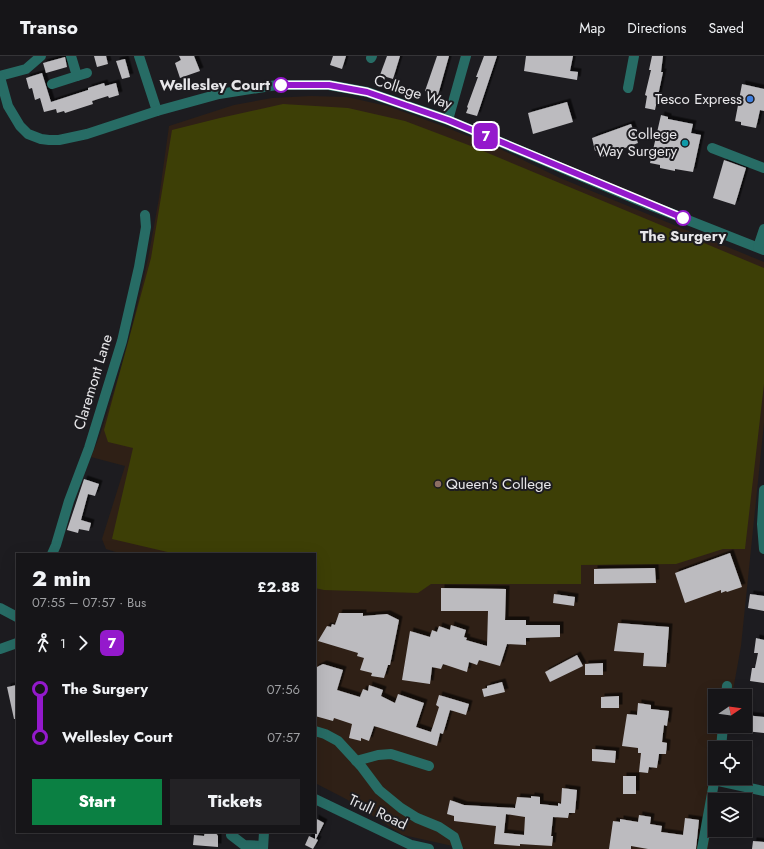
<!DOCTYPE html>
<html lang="en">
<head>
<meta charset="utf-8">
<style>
  body { margin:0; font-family:Jost,sans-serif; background:#232225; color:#f1f3f6; height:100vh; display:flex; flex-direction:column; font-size:15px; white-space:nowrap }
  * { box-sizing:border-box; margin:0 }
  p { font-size:13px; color:#9e9fa2 }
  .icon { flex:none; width:22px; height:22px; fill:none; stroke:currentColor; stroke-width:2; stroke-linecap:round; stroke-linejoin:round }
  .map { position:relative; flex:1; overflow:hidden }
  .panel { position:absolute; left:16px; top:497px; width:300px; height:280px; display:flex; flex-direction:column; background:#161518; border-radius:0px; box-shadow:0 4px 16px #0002,0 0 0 1px #353437 }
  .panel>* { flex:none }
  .badge { padding:0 8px; border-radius:6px; font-size:14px; line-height:26px }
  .needle { width:26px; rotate:77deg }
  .tools { position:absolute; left:708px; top:633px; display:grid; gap:8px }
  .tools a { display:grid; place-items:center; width:44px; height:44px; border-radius:0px; background:#161518; box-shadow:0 4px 16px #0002,0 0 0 1px #353437; font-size:20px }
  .map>.badge { position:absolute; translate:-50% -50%; box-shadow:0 0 0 2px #fff }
  .legs { display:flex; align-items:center; gap:6px; height:44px; padding:0 16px; font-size:13px }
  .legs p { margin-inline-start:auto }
  .headline { display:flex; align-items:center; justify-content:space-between; height:68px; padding:0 16px }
  h1 { font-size:22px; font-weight:800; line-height:30px }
  .button { display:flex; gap:8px; margin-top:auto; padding:8px 16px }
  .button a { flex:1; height:46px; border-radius:0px; background:#0b8043; color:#fff; font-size:16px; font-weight:800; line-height:46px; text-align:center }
  .button a+a { background:#232225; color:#f1f3f6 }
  ul { padding:0 16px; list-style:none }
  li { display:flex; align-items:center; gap:14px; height:48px; font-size:15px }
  li i { display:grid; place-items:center; width:6px; height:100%; margin:0 5px; background:currentColor }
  li i::after { content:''; width:10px; height:10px; margin:-5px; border:3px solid; border-radius:50%; background:#161518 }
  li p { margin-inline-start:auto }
  li:first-child i { background:linear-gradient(#0000 50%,currentColor 0) }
  li:last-child i { background:linear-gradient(currentColor 50%,#0000 0) }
  header { display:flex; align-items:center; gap:24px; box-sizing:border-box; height:56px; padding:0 20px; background:#161518; border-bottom:1px solid #353437 }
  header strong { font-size:19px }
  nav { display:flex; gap:22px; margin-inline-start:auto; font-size:14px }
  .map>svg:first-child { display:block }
  .education { fill:#2f2016 }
  .green { fill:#3d3f06 }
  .building { fill:#bcbbbf; fill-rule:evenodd; filter:url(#shadow) }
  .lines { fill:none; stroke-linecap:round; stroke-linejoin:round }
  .minor { stroke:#276c65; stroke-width:10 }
  .line-1-casing { stroke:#fff; stroke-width:9 }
  .line-1 { stroke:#9419cc; stroke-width:6 }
  .stop-1-dot { fill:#fff; stroke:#9419cc; stroke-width:2 }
  .shop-dot { fill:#3f7fe0; stroke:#1d1c20; stroke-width:1.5 }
  .culture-dot { fill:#0f9aa8; stroke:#1d1c20; stroke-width:1.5 }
  .education-dot { fill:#8d6e63; stroke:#1d1c20; stroke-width:1.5 }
  .labels { text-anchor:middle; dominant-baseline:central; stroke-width:4; stroke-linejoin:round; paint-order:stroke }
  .stop-label { font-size:15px; font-weight:bold; fill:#e7e6e9; stroke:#1d1c20; text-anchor:end }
  .street-label { font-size:15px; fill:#e7e6e9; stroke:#1d1c20 }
  .poi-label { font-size:15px; fill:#e7e6e9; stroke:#1d1c20; text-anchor:end }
</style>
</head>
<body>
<header>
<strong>Transo</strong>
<nav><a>Map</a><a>Directions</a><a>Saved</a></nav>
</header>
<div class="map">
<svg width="764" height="793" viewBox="0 0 764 793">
  <defs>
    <filter id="shadow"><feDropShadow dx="3.5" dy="-3.5" stdDeviation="0" flood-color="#0009"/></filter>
  </defs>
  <rect width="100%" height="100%" fill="#1d1c20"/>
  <!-- education -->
  <polygon class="education" points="311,40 347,41 387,50 440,69 500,93 560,122 764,206 764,367 741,590 732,640 715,640 715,670 728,670 725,692 715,692 715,722 720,722 715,744 708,793 466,793 403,779 346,743 315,727 315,498 122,498 106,493 102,483 125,410 91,401 100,379 126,296 148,203 159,142 169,70 234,49 272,42"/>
  <!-- green -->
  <polygon class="green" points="283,48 348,52 405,65 471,90 764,212 764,328 745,493 723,493 676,508 581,509 581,528 431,528 418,537 324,534 315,532 315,498 176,498 112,483 133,392 108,386 104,374 151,202 172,74 220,62"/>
  <!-- building -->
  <g class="building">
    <polygon points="94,0 106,0 108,8 97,11"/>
    <polygon points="179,0 194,0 200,15 180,22 175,7 181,4"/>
    <polygon points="333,0 346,0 342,13 330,9"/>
    <polygon points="387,0 400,0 393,23 380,19"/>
    <polygon points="437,0 449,0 438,39 425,35"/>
    <polygon points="484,0 497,0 477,60 466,57 468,52 467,51 478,21 476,21"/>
    <polygon points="526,0 573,0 570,15 578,16 577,24 524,15"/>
    <polygon points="652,0 663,0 661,16 663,16 655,54 645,52 647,40 645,39 651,14 649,14"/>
    <polygon points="65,1 67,11 46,17 43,7"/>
    <polygon points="125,3 130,21 122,23 116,5"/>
    <polygon points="42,17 51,46 88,34 88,32 104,27 105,30 116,27 119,39 109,42 108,40 92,45 93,48 65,57 64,55 57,57 56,53 44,56 40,42 35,44 32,32 29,33 26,22"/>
    <polygon points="742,28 764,33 764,55 760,54 756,72 741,69 741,66 735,65"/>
    <polygon points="567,46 573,66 533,78 528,57"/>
    <polygon points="661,59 668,61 668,63 693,68 691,77 701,79 693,116 675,113 675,115 660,112 660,109 650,107"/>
    <polygon points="631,68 638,87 599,102 597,94 595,95 592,82"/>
    <polygon points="724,104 746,112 735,149 713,142"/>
    <polygon points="84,423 99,428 95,440 88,438 81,464 91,467 89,475 79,473 78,477 67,474"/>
    <polygon points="730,497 742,531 727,536 726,535 721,537 721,534 685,547 675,517"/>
    <polygon points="655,512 656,527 594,528 594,513"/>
    <polygon points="441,532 506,533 505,564 526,564 526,569 560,569 560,581 526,582 526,589 507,588 500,610 479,604 477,609 469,606 467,616 443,608 441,613 432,611 430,628 402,624 410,575 430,581 432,574 437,576 439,570 450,574 451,569 466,574 464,581 467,582 466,584 487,590 488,555 441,555"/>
    <polygon points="554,538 575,541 574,550 553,547"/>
    <polygon points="750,538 764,540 764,555 748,552"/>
    <polygon points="339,557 363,557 363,560 387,558 399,564 390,609 388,609 384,622 371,620 372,617 360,614 364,602 357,600 358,597 318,585 327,570 331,571 332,568 335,569"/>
    <polygon points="618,567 669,571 666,611 643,610 644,597 614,595"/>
    <polygon points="756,582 764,584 764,627 750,625 752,612 755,612 758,597 754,597"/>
    <polygon points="577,599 583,610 550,626 545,616"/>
    <polygon points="603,607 603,619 585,619 585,608"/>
    <polygon points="323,608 343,614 337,634 360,641 363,633 368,635 369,629 383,634 381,640 395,647 398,638 424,647 416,671 431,676 439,651 436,649 439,639 469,648 466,659 450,654 443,678 440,677 437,690 374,670 369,685 361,682 361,685 349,682 352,668 334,662 333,665 315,660 315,612"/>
    <polygon points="502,626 505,636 484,641 482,633 487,632 487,630"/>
    <polygon points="17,629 17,663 14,663 7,631"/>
    <polygon points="619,640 619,652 601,652 601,641"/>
    <polygon points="638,647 651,649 651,653 669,655 667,670 664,669 662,686 667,687 666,698 659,698 657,712 649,711 648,717 639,716 641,697 638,697 638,692 622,690 627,658 637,659"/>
    <polygon points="745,659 764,661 764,677 745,675"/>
    <polygon points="592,693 616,695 615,707 592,705"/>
    <rect x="623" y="720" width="13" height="18"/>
    <path d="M562,732L577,734L575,757H569L568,762L553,761L551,780H553L552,790L520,788V790L494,788L496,770L454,765V760L447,758L450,744L464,749L515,752L517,741L531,742V740L540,741V748L558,750V747L561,748ZM506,758L525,761L524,779L504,777Z"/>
    <polygon points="639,759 651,761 650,768 662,770 661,776 683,779 685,762 699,764 696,793 648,793 631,790 631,793 609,793 613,765 620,766 620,763 638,766"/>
    <polygon points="315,762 324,767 316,783 318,784 313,793 305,789 309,780 315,783"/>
    <polygon points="205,776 215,776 218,780 218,791 193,789 194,779 204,780"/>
    <polygon points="753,785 764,786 764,793 752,793"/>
  </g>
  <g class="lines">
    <!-- minor -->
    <g class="minor">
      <polyline points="139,0 157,55"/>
      <polyline points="371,2 372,0"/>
      <polyline points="0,20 26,13 41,0"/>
      <polyline points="77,20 87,17"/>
      <polyline points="0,21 8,50 20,70 28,78 41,83 49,84 59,84 87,78 157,55 219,38 277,29 329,29 367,36 448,64 647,148 764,194"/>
      <polyline points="52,28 77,20 71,0"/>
      <polyline points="628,32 634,0"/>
      <polyline points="448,64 466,0"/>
      <polyline points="712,92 764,112"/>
      <polyline points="758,191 764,173"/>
      <polyline points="764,434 762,468 764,493"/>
      <polyline points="52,498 56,489 69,445 89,392 122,285 139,211 146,171 145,159"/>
      <polyline points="0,552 17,561"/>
      <polyline points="0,593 17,587"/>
      <polyline points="726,640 727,630"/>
      <polyline points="315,675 325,678 338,685 361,710 379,734 401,752 417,762 439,771 454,781 458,793"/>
      <polyline points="721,692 723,670"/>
      <polyline points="356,705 378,699 391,698 429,710"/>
      <polyline points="714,724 764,735"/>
      <polyline points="315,743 411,789 429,793"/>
      <polyline points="231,779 244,789 263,790"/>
      <polyline points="263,793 264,776"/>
      <polyline points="702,793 715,721"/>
    </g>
  </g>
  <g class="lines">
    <defs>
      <polyline id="line-1" points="281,29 329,29 367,36 448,64 683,162"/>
    </defs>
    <!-- line-1 casing -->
    <use href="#line-1" class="line-1-casing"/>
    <!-- line-1 -->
    <use href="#line-1" class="line-1"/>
  </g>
  <!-- markers -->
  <g class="stop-1-dot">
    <circle cx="281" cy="29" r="7"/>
    <circle cx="683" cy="162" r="7"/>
  </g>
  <circle class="shop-dot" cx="750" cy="43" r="4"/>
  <circle class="culture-dot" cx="685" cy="87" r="4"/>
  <circle class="education-dot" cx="438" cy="428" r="4"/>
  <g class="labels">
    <!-- stop labels -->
    <g class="stop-label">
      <text x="270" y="29">Wellesley Court</text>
      <text x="683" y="180" text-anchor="middle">The Surgery</text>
    </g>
    <!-- street labels -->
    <g class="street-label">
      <text transform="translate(413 36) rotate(18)">College Way</text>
      <text transform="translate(93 326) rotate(-73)">Claremont Lane</text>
      <text transform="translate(378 756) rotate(25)">Trull Road</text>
    </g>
    <!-- poi labels -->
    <g class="poi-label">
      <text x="742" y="43">Tesco Express</text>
      <text x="677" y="78">College<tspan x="677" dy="17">Way Surgery</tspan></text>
      <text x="446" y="428" text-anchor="start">Queen's College</text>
    </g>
  </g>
</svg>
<div class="tools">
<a><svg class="needle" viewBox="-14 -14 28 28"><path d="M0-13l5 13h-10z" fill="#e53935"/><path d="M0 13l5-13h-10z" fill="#9e9fa2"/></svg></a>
<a><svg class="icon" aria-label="locate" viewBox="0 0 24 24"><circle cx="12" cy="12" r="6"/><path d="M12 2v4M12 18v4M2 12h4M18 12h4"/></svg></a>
<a><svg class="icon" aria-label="layers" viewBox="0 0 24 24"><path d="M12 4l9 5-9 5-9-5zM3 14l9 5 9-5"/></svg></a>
</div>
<b class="badge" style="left:486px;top:80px;background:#9419cc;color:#fff">7</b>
<section class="panel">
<div class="headline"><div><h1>2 min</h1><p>07:55 – 07:57 · Bus</p></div><b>£2.88</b></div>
<div class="legs"><svg class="icon" aria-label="walk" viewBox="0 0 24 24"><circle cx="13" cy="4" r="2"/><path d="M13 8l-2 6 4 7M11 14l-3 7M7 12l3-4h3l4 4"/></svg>1<svg class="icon" aria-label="forward" viewBox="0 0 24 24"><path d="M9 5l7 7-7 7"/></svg><b class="badge" style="background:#9419cc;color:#fff">7</b></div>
<ul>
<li><i style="color:#9419cc"></i><b>The Surgery</b><p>07:56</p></li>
<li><i style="color:#9419cc"></i><b>Wellesley Court</b><p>07:57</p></li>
</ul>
<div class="button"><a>Start</a><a>Tickets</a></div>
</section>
</div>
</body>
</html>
